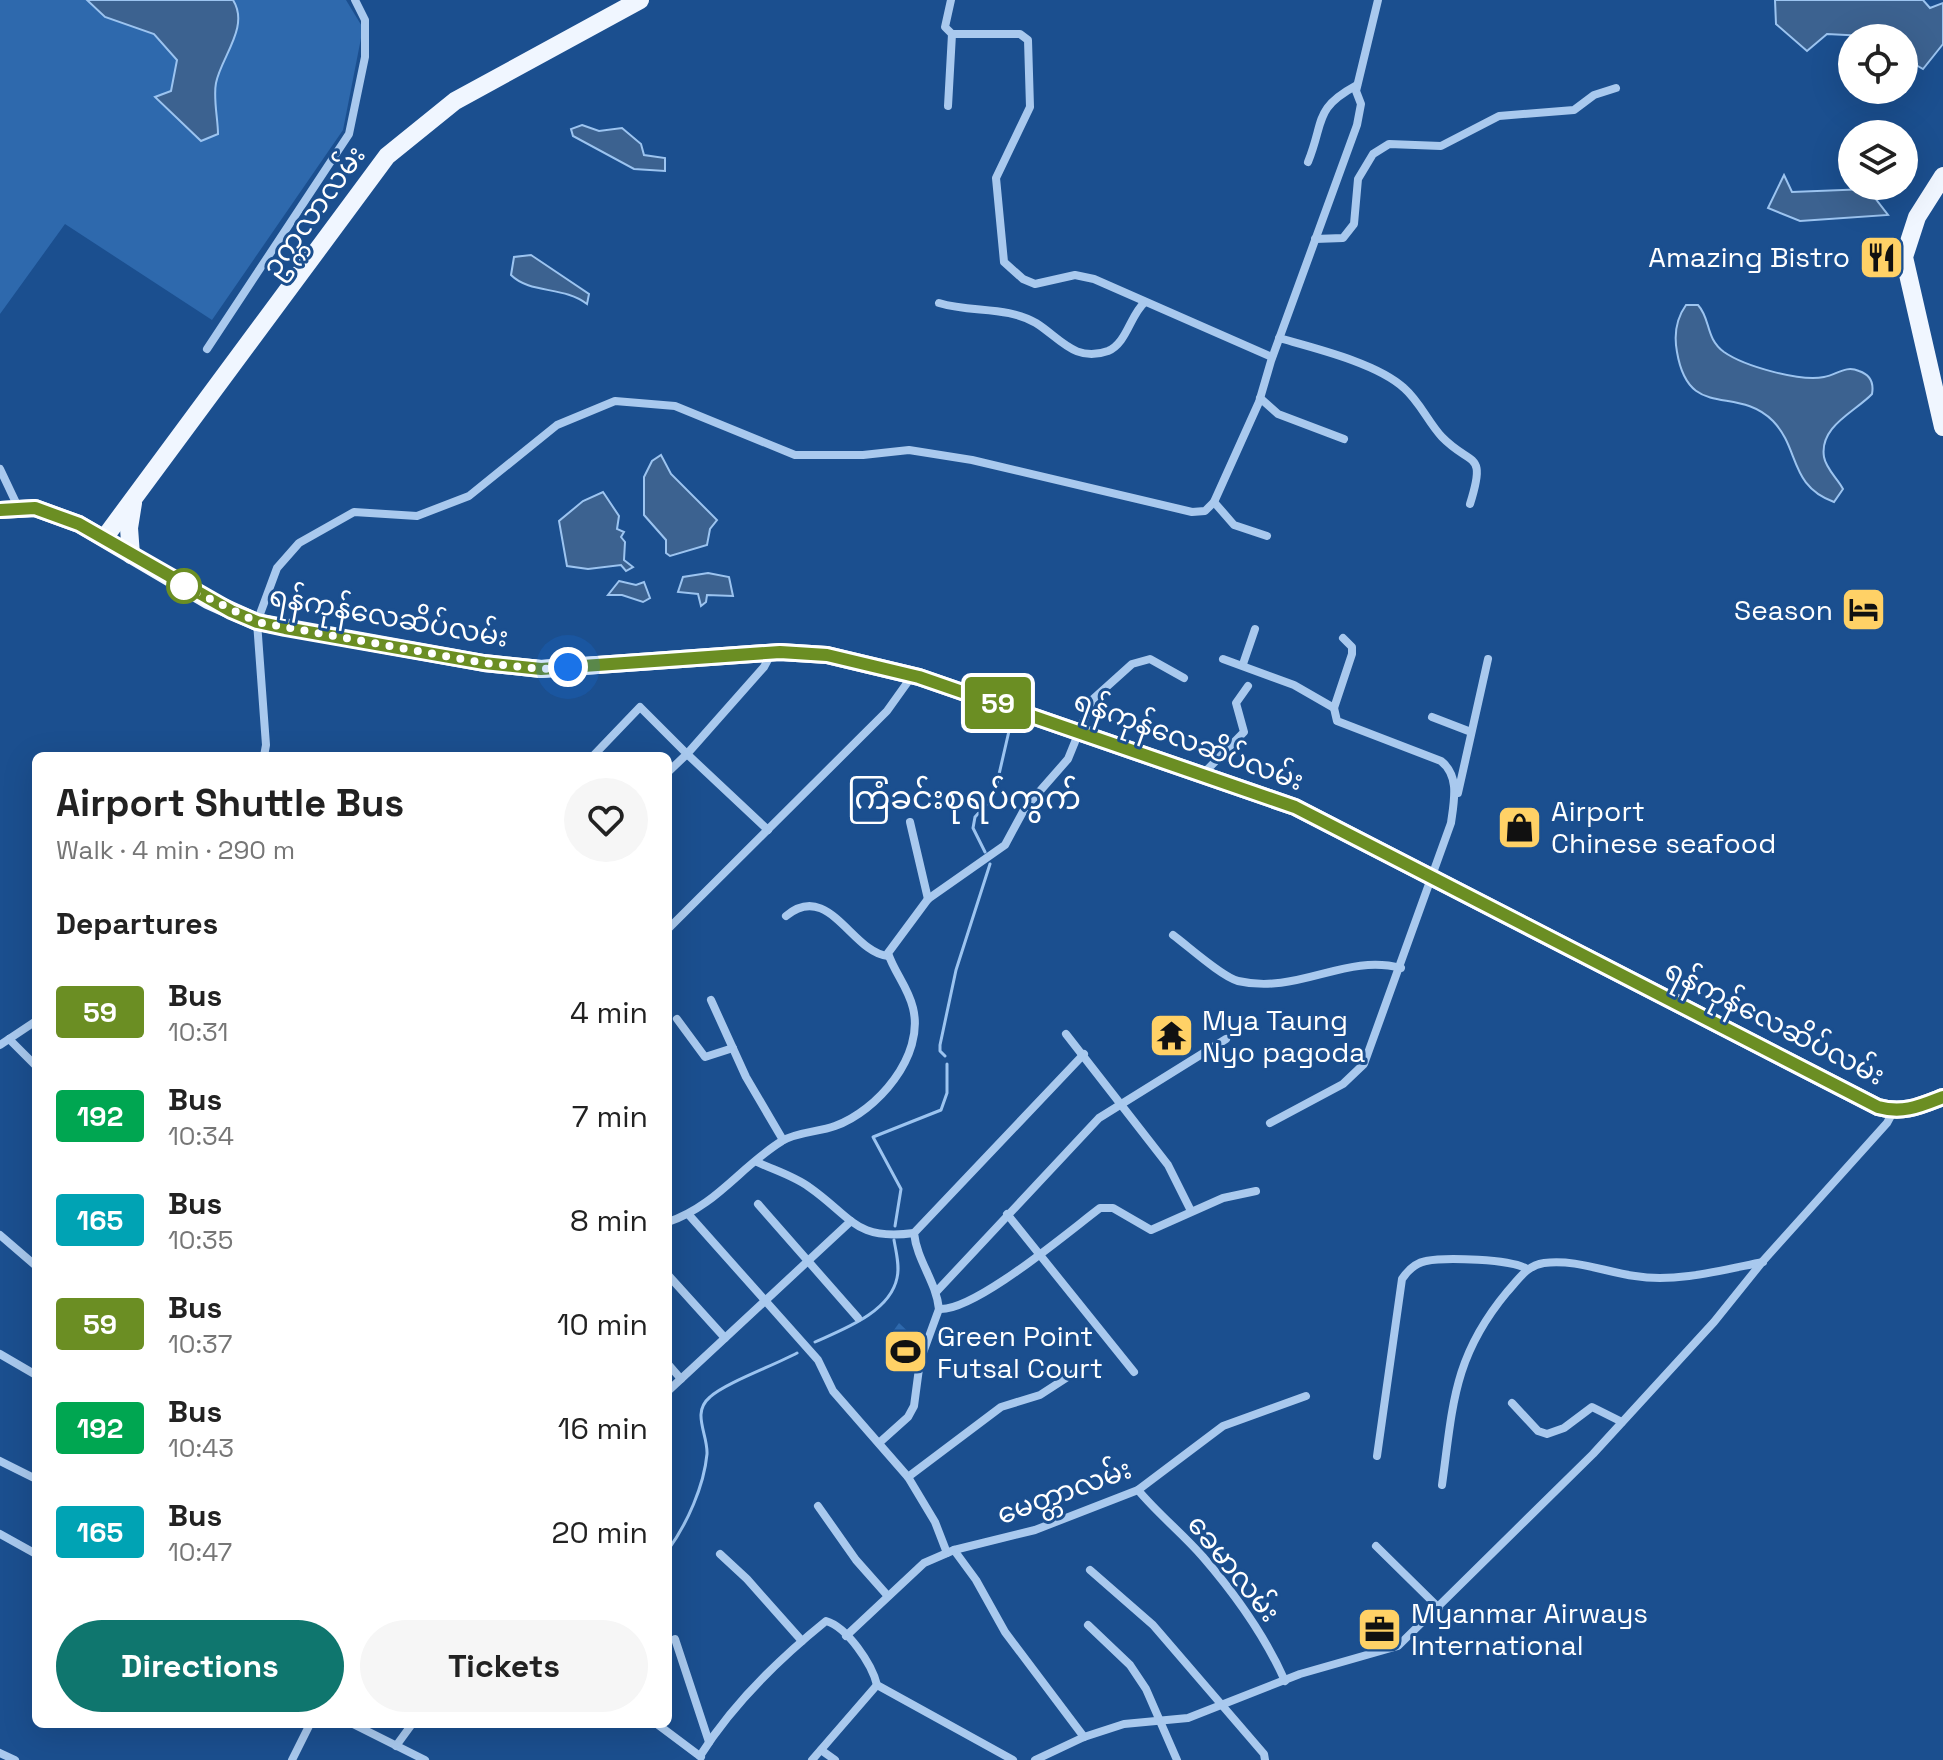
<!DOCTYPE html>
<html lang="en">
<head>
<meta charset="utf-8">
<style>
  body { margin:0; font-family:"Space Grotesk","Noto Sans Myanmar",sans-serif; background:#f6f6f6; color:#222; height:100vh; display:flex; flex-direction:column; font-size:30px; white-space:nowrap }
  * { box-sizing:border-box; margin:0 }
  p { font-size:26px; color:#767676 }
  .icon { flex:none; width:44px; height:44px; fill:none; stroke:currentColor; stroke-width:2; stroke-linecap:round; stroke-linejoin:round }
  .map { position:relative; flex:1; overflow:hidden }
  .panel { position:absolute; left:32px; top:752px; width:640px; height:976px; display:flex; flex-direction:column; background:#fff; border-radius:12px; box-shadow:0 8px 32px #0002 }
  .panel>* { flex:none }
  .badge { padding:0 16px; border-radius:6px; font-size:28px; line-height:52px }
  .fabs { position:absolute; left:1838px; top:24px; display:grid; gap:16px }
  .fabs a { display:grid; place-items:center; width:80px; height:80px; border-radius:50%; background:#fff; box-shadow:0 8px 32px #0002; font-size:40px }
  .you { position:absolute; width:40px; height:40px; margin:-20px; border:6px solid #fff; border-radius:50%; background:#1a73e8; box-shadow:0 0 0 12px #1a73e833 }
  .map>.badge { position:absolute; translate:-50% -50%; box-shadow:0 0 0 4px #fff }
  h2 { padding:0 24px; font-size:30px; line-height:72px }
  .round { display:grid; place-items:center; flex:none; width:84px; height:84px; border-radius:42px; background:#f6f6f6 }
  .headline { display:flex; align-items:center; justify-content:space-between; height:136px; padding:0 24px }
  h1 { font-size:38px; font-weight:700; line-height:60px }
  .button { display:flex; gap:16px; margin-top:auto; padding:16px 24px }
  .button a { flex:1; height:92px; border-radius:48px; background:#0f766e; color:#fff; font-size:32px; font-weight:700; line-height:92px; text-align:center }
  .button a+a { background:#f6f6f6; color:#222 }
  ul { padding:0; list-style:none }
  li { display:flex; align-items:center; gap:24px; height:104px; padding:0 24px }
  li div { flex:1 }
  li b { display:block; font-size:30px }
  li em { font-style:normal }
  li .badge { min-width:88px; font-weight:700; text-align:center }
  .map>svg:first-child { display:block }
  .green { fill:#2e69ad }
  .water { fill:#3c6290; stroke:#9cc4f0; stroke-width:2 }
  .lines { fill:none; stroke-linecap:round; stroke-linejoin:round }
  .stream { stroke:#9cc4f0; stroke-width:3 }
  .minor { stroke:#a9c9ee; stroke-width:8 }
  .primary { stroke:#f0f6ff; stroke-width:18 }
  .line-casing { stroke:#fff; stroke-width:18 }
  .line { stroke:#6b8e23; stroke-width:12 }
  .walk { stroke:#fff; stroke-width:8; stroke-dasharray:0 14.4 }
  .stop-dot { fill:#fff; stroke:#6b8e23; stroke-width:4 }
  .labels { text-anchor:middle; dominant-baseline:central; stroke-width:6; stroke-linejoin:round; paint-order:stroke }
  .street-label { font-size:28px; fill:#fff; stroke:#1b4f8f }
  .poi-label { font-size:28px; fill:#fff; stroke:#1b4f8f; text-anchor:start }
  .quarter-label { font-size:32px; fill:#fff; stroke:#1b4f8f }
</style>
</head>
<body>
<div class="map">
<svg width="1943" height="1760" viewBox="0 0 1943 1760">
  <rect width="100%" height="100%" fill="#1b4f8f"/>
  <!-- green -->
  <g class="green">
    <polygon points="0,0 346,0 363,28 343,130 212,320 65,224 0,314"/>
    <polygon points="899,1323 918,1341 910,1363 886,1341"/>
  </g>
  <!-- water -->
  <g class="water">
    <path d="M87,0H233C250,27 221,57 216,83C213,98 218,119 218,134L201,141L155,97L171,91L177,60L154,34L105,17Z"/>
    <polygon points="1775,0 1923,0 1930,8 1943,3 1943,44 1923,69 1904,58 1904,38 1827,34 1807,51 1776,24"/>
    <polygon points="582,125 599,131 622,128 641,144 644,155 665,158 665,171 634,169 573,136 571,129"/>
    <polygon points="1784,175 1792,192 1868,189 1888,215 1800,221 1768,208"/>
    <path d="M531,255L589,294L587,304C564,286 530,294 511,275L514,257Z"/>
    <path d="M1686,305H1698C1711,319 1705,338 1724,352C1744,366 1800,382 1824,377C1837,375 1845,365 1859,371C1871,375 1874,383 1872,394C1855,412 1819,426 1824,457C1826,469 1838,479 1843,489L1834,502C1789,486 1800,449 1773,421C1736,384 1689,422 1677,352C1674,336 1676,319 1686,305Z"/>
    <polygon points="661,455 671,474 717,520 710,529 707,545 670,556 666,553 666,540 644,515 644,477 652,461"/>
    <polygon points="603,492 619,516 617,529 624,532 621,537 625,542 624,560 633,567 626,571 621,565 588,569 567,566 559,521 583,501"/>
    <polygon points="708,573 729,577 733,596 707,595 706,602 701,606 698,594 678,592 683,577"/>
    <polygon points="619,581 636,585 644,582 650,598 643,602 622,595 608,595"/>
  </g>
  <g class="lines">
    <!-- stream -->
    <g class="stream">
      <polyline points="985,852 973,828 975,817 994,796 1009,731"/>
      <polyline points="945,1056 940,1051 940,1045 956,970 990,864"/>
      <polyline points="895,1226 901,1189 873,1137 941,1110 947,1093 947,1064"/>
      <path d="M815,1342C844,1329 890,1312 897,1278C900,1266 896,1252 894,1240"/>
      <path d="M668,1550C687,1524 704,1486 707,1454C708,1434 691,1413 710,1397C725,1383 775,1365 797,1353"/>
    </g>
    <!-- minor -->
    <g class="minor">
      <polyline points="951,0 945,27 952,34 1020,34 1028,40 1030,107 996,178 1004,262 1023,279 1035,284 1075,275 1094,279 1272,357"/>
      <polyline points="948,106 952,34"/>
      <path d="M1308,162C1325,120 1313,109 1357,85"/>
      <polyline points="1315,239 1343,238 1354,224 1358,179 1373,154 1389,144 1441,146 1499,116 1574,110 1594,95 1616,88"/>
      <path d="M939,303C971,313 1007,306 1036,323C1060,338 1075,363 1108,351C1127,343 1130,315 1145,302"/>
      <path d="M1279,338C1314,348 1377,363 1404,388C1420,402 1428,422 1442,437C1471,467 1487,450 1470,504"/>
      <polyline points="207,349 349,134 365,57 365,20 355,0"/>
      <polyline points="1260,398 1278,414 1344,439"/>
      <polyline points="0,469 18,507"/>
      <polyline points="1214,502 1234,525 1267,536"/>
      <path d="M1223,659L1294,685L1334,708L1337,721L1441,761C1460,776 1454,801 1451,823L1364,1064L1343,1084L1270,1123"/>
      <polyline points="1243,664 1255,629"/>
      <polyline points="1334,708 1352,654 1352,647 1343,638"/>
      <polyline points="1432,717 1471,732"/>
      <polyline points="264,756 266,745 257,622 277,568 299,543 354,512 417,516 469,496 557,425 615,401 675,406 795,455 863,455 909,450 972,460 1192,512 1205,511 1214,502 1259,402 1271,361 1357,125 1361,104 1356,91 1378,0"/>
      <polyline points="593,756 640,707 687,754 668,772"/>
      <polyline points="1202,775 1244,732 1236,703 1248,686"/>
      <polyline points="1458,793 1488,659"/>
      <polyline points="910,822 928,899"/>
      <polyline points="768,830 687,754 764,667 771,654"/>
      <path d="M786,916C829,880 852,953 888,956"/>
      <polyline points="668,929 887,711 912,676"/>
      <path d="M1173,935C1188,946 1222,977 1238,981C1298,995 1345,953 1401,968"/>
      <polyline points="711,1000 746,1077 783,1140"/>
      <polyline points="677,1019 705,1057 733,1048"/>
      <polyline points="1066,1034 1168,1165 1191,1211"/>
      <polyline points="9,1039 36,1066"/>
      <polyline points="0,1045 36,1021"/>
      <path d="M757,1162C774,1170 794,1176 809,1187C852,1217 855,1241 914,1233"/>
      <polyline points="758,1204 858,1318"/>
      <polyline points="1007,1214 1134,1372"/>
      <polyline points="689,1215 818,1360 833,1391 908,1477 935,1522 947,1553"/>
      <path d="M668,1222C716,1206 741,1166 782,1141C796,1132 819,1132 835,1126C877,1111 925,1056 913,1008C908,987 894,972 888,953L928,899L1005,845L1025,808L1068,759L1092,700L1132,664L1150,659L1184,678"/>
      <polyline points="0,1235 36,1266"/>
      <polyline points="668,1275 725,1338"/>
      <polyline points="937,1291 1099,1118 1226,1039"/>
      <path d="M939,1309C974,1312 1068,1232 1100,1208H1113L1151,1230L1223,1198L1256,1191"/>
      <path d="M939,1309C936,1281 917,1261 914,1233L1084,1054"/>
      <polyline points="0,1354 36,1375"/>
      <polyline points="668,1364 681,1379"/>
      <polyline points="668,1391 851,1221"/>
      <polyline points="1512,1403 1538,1431 1547,1434 1564,1428 1592,1407 1622,1422"/>
      <polyline points="879,1443 908,1417 914,1406 920,1361 939,1309"/>
      <path d="M1377,1456L1402,1279C1408,1270 1415,1263 1426,1261C1445,1257 1512,1259 1527,1269"/>
      <polyline points="0,1461 36,1479"/>
      <polyline points="908,1477 1001,1407 1040,1395 1077,1371"/>
      <path d="M1442,1485C1453,1405 1453,1357 1507,1292C1518,1280 1527,1265 1544,1263C1576,1259 1605,1272 1635,1276C1675,1283 1723,1270 1763,1262"/>
      <path d="M1138,1490C1158,1514 1182,1533 1203,1557C1235,1594 1265,1636 1285,1681"/>
      <polyline points="818,1506 856,1560 887,1595"/>
      <polyline points="0,1534 36,1554"/>
      <polyline points="1376,1546 1439,1608"/>
      <polyline points="954,1550 976,1580 1005,1632 1084,1737"/>
      <polyline points="720,1554 747,1579 802,1641"/>
      <polyline points="1090,1570 1153,1625 1264,1754 1265,1760"/>
      <polyline points="1088,1625 1130,1665 1146,1689 1177,1760"/>
      <polyline points="846,1636 924,1563 954,1550 1035,1530 1138,1490 1223,1426 1306,1396"/>
      <polyline points="675,1639 709,1742"/>
      <polyline points="353,1724 425,1760"/>
      <polyline points="657,1724 701,1757"/>
      <polyline points="396,1746 412,1724"/>
      <polyline points="821,1750 835,1760"/>
      <polyline points="0,1753 15,1760"/>
      <path d="M700,1756C732,1705 779,1659 826,1621C847,1627 872,1664 877,1685L1013,1760"/>
      <polyline points="292,1760 310,1724"/>
      <polyline points="812,1760 877,1685"/>
      <polyline points="1035,1760 1084,1737 1124,1724 1188,1718 1300,1674 1398,1646 1593,1454 1714,1322 1763,1261 1887,1123 1893,1112"/>
    </g>
    <!-- primary -->
    <g class="primary">
      <polyline points="1943,176 1917,217 1904,257 1943,427"/>
      <path d="M0,510L35,508L79,524L208,600L257,622L484,663L541,669L780,652L827,655L919,677L1295,807L1878,1107C1903,1114 1920,1106 1943,1097"/>
      <polyline points="105,537 387,156 455,101 640,0"/>
      <polyline points="131,555 129,528 133,503"/>
    </g>
  </g>
  <g class="lines">
    <defs>
      <path id="line" d="M0,510L35,508L79,524L231,611L257,622L285,628L484,663L541,669L780,652L827,655L919,677L1295,807L1878,1107C1903,1114 1920,1106 1943,1097"/>
    </defs>
    <!-- line casing -->
    <use href="#line" class="line-casing"/>
    <!-- line -->
    <use href="#line" class="line"/>
    <!-- walk -->
    <polyline class="walk" points="184,586 257,622 484,663 541,669 568,667"/>
  </g>
  <!-- icons -->
  <defs>
    <symbol id="restaurant-square" viewBox="-11 -11 22 22"><rect x="-9" y="-9" width="18" height="18" rx="4" fill="#ffd166" stroke="#1b4f8f"/><path d="M-5-6h1v4h1v-4h1v4h1v-4h1v5L-1.5 .5V6h-2V.5L-5-1ZM5-6V6H3V1.5H1.5Q1.5-4 5-6Z" fill="#111"/></symbol>
    <symbol id="hotel-square" viewBox="-11 -11 22 22"><rect x="-9" y="-9" width="18" height="18" rx="4" fill="#ffd166" stroke="#1b4f8f"/><path d="M-6-4.5h1.5V1H6V5H4.5V3h-9V5H-6ZM-4 0a1.8 1.8 0 1 1 3.6 0ZM.5 0V-2.5h3Q6-2.5 6 0Z" fill="#111"/></symbol>
    <symbol id="shop-square" viewBox="-11 -11 22 22"><rect x="-9" y="-9" width="18" height="18" rx="4" fill="#ffd166" stroke="#1b4f8f"/><path d="M-5-2.5h2.3a2.7 3.5 0 0 1 5.4 0H5L5.5 6h-11ZM-1.5-2.5h3a1.5 2.3 0 0 0-3 0Z" fill="#111"/></symbol>
    <symbol id="temple-square" viewBox="-11 -11 22 22"><rect x="-9" y="-9" width="18" height="18" rx="4" fill="#ffd166" stroke="#1b4f8f"/><path d="M0-6L5-2H3V0L6.5 2.5H4V6H1.5V3h-3V6H-4V2.5H-6.5L-3 0V-2H-5Z" fill="#111"/></symbol>
    <symbol id="stadium-square" viewBox="-11 -11 22 22"><rect x="-9" y="-9" width="18" height="18" rx="4" fill="#ffd166" stroke="#1b4f8f"/><path d="M0-5a6.5 5 0 1 0 0 10a6.5 5 0 1 0 0-10ZM-3.5-1.8h7v3.6h-7Z" fill="#111"/></symbol>
    <symbol id="office-square" viewBox="-11 -11 22 22"><rect x="-9" y="-9" width="18" height="18" rx="4" fill="#ffd166" stroke="#1b4f8f"/><path d="M-6-3h4V-5.5h4V-3h4V5H-6ZM-1-4.5V-3h2v-1.5ZM-6 0V1H6V0Z" fill="#111"/></symbol>
  </defs>
  <g fill-rule="evenodd">
    <use href="#restaurant-square" x="1856" y="232" width="51" height="51"/>
    <use href="#hotel-square" x="1838" y="584" width="51" height="51"/>
    <use href="#shop-square" x="1494" y="802" width="51" height="51"/>
    <use href="#temple-square" x="1146" y="1010" width="51" height="51"/>
    <use href="#stadium-square" x="880" y="1326" width="51" height="51"/>
    <use href="#office-square" x="1354" y="1604" width="51" height="51"/>
  </g>
  <!-- markers -->
  <circle class="stop-dot" cx="184" cy="586" r="16"/>
  <g class="labels">
    <!-- street labels -->
    <g class="street-label">
      <text transform="translate(313 211) rotate(-54)">ဥက္ကလာလမ်း</text>
      <text transform="translate(389 616) rotate(10)">ရန်ကုန်လေဆိပ်လမ်း</text>
      <text transform="translate(1189 740) rotate(20)">ရန်ကုန်လေဆိပ်လမ်း</text>
      <text transform="translate(1775 1022) rotate(27)">ရန်ကုန်လေဆိပ်လမ်း</text>
      <text transform="translate(1064 1491) rotate(-20)">မေတ္တာလမ်း</text>
      <text transform="translate(1234 1568) rotate(51)">ခေမာလမ်း</text>
    </g>
    <!-- poi labels -->
    <g class="poi-label">
      <text x="1850" y="257" text-anchor="end">Amazing Bistro</text>
      <text x="1833" y="610" text-anchor="end">Season</text>
      <text x="1551" y="811">Airport<tspan x="1551" dy="32">Chinese seafood</tspan></text>
      <text x="1202" y="1020">Mya Taung<tspan x="1202" dy="32">Nyo pagoda</tspan></text>
      <text x="937" y="1336">Green Point<tspan x="937" dy="32">Futsal Court</tspan></text>
      <text x="1411" y="1613">Myanmar Airways<tspan x="1411" dy="32">International</tspan></text>
    </g>
    <!-- quarter labels -->
    <g class="quarter-label">
      <text x="964" y="798">ကြံခင်းစုရပ်ကွက်</text>
    </g>
  </g>
</svg>
<div class="fabs">
<a><svg class="icon" aria-label="locate" viewBox="0 0 24 24"><circle cx="12" cy="12" r="6"/><path d="M12 2v4M12 18v4M2 12h4M18 12h4"/></svg></a>
<a><svg class="icon" aria-label="layers" viewBox="0 0 24 24"><path d="M12 4l9 5-9 5-9-5zM3 14l9 5 9-5"/></svg></a>
</div>
<div class="you" style="left:568px;top:667px"></div>
<b class="badge" style="left:998px;top:703px;background:#6b8e23;color:#fff">59</b>
<section class="panel">
<div class="headline"><div><h1>Airport Shuttle Bus</h1><p>Walk · 4 min · 290 m</p></div><a class="round"><svg class="icon" aria-label="heart" viewBox="0 0 24 24"><path d="M12 20l-8-8c-3-5 5-10 8-4 3-6 11-1 8 4z"/></svg></a></div>
<h2>Departures</h2>
<ul>
<li><span class="badge" style="background:#6b8e23;color:#fff">59</span><div><b>Bus</b><p>10:31</p></div><em>4 min</em></li>
<li><span class="badge" style="background:#00a651;color:#fff">192</span><div><b>Bus</b><p>10:34</p></div><em>7 min</em></li>
<li><span class="badge" style="background:#00a3b4;color:#fff">165</span><div><b>Bus</b><p>10:35</p></div><em>8 min</em></li>
<li><span class="badge" style="background:#6b8e23;color:#fff">59</span><div><b>Bus</b><p>10:37</p></div><em>10 min</em></li>
<li><span class="badge" style="background:#00a651;color:#fff">192</span><div><b>Bus</b><p>10:43</p></div><em>16 min</em></li>
<li><span class="badge" style="background:#00a3b4;color:#fff">165</span><div><b>Bus</b><p>10:47</p></div><em>20 min</em></li>
</ul>
<div class="button"><a>Directions</a><a>Tickets</a></div>
</section>
</div>
</body>
</html>
